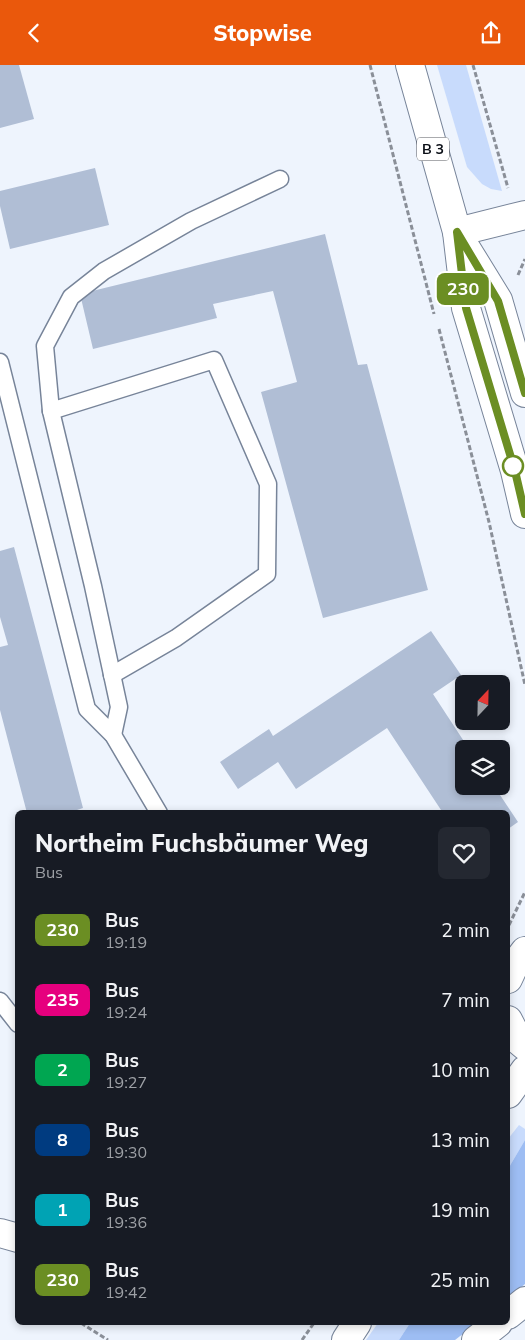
<!DOCTYPE html>
<html lang="en">
<head>
<meta charset="utf-8">
<style>
  body { margin:0; font-family:Mulish,sans-serif; background:#242831; color:#f1f3f6; height:100vh; display:flex; flex-direction:column; font-size:19px; white-space:nowrap }
  * { box-sizing:border-box; margin:0 }
  p { font-size:16px; color:#9ea1a6 }
  .icon { flex:none; width:28px; height:28px; fill:none; stroke:currentColor; stroke-width:2; stroke-linecap:round; stroke-linejoin:round }
  .map { position:relative; flex:1; overflow:hidden }
  .side { position:absolute; left:15px; top:745px; width:495px; height:515px; display:flex; flex-direction:column; background:#171b24; border-radius:8px; box-shadow:0 2px 8px #0003 }
  .side>* { flex:none }
  .badge { padding:0 10px; border-radius:8px; font-size:18px; line-height:32px }
  .needle { width:32px; rotate:22deg }
  .controls { position:absolute; left:455px; top:610px; display:grid; gap:10px }
  .controls a { display:grid; place-items:center; width:55px; height:55px; border-radius:8px; background:#171b24; box-shadow:0 2px 8px #0003; font-size:25px }
  .map>.badge { position:absolute; translate:-50% -50%; box-shadow:0 0 0 2px #fff }
  .round { display:grid; place-items:center; flex:none; width:52px; height:52px; border-radius:8px; background:#242831 }
  .summary { display:flex; align-items:center; justify-content:space-between; height:85px; padding:0 20px }
  h1 { font-size:24px; font-weight:800; line-height:38px }
  ul { padding:0; list-style:none }
  li { display:flex; align-items:center; gap:15px; height:70px; padding:0 20px }
  li div { flex:1 }
  li b { display:block; font-size:19px }
  li em { font-style:normal }
  li .badge { min-width:55px; font-weight:700; text-align:center }
  header { display:flex; justify-content:space-between; align-items:center; height:65px; padding:0 20px; background:#ea580c; color:#fff; font-size:22px; font-weight:800 }
  .map>svg:first-child { display:block }
  .green { fill:#c8dbfc }
  .forest { fill:#9dbdf3 }
  .building { fill:#b0bed5 }
  .lines { fill:none; stroke-linecap:round; stroke-linejoin:round }
  .service-casing { stroke:#778499; stroke-width:19 }
  .minor-casing { stroke:#778499; stroke-width:30 }
  .primary-casing { stroke:#778499; stroke-width:30 }
  .path { stroke:#8a8f98; stroke-width:3; stroke-dasharray:5 2.5; stroke-linecap:butt }
  .service { stroke:#fff; stroke-width:16 }
  .minor { stroke:#fff; stroke-width:28 }
  .primary { stroke:#fff; stroke-width:28 }
  .line-casing { stroke:#fff; stroke-width:11 }
  .line { stroke:#6b8e23; stroke-width:8 }
  .stop-dot { fill:#fff; stroke:#6b8e23; stroke-width:2.5 }
  .labels { text-anchor:middle; dominant-baseline:central; stroke-width:4; stroke-linejoin:round; paint-order:stroke }
  .shield { fill:#fff; stroke:#54575d; stroke-width:1 }
  .shield-label { font-size:14px; font-weight:bold; fill:#0b0f17 }
</style>
</head>
<body>
<header><svg class="icon" aria-label="back" viewBox="0 0 24 24"><path d="M15 5l-7 7 7 7"/></svg>Stopwise<svg class="icon" aria-label="share" viewBox="0 0 24 24"><path d="M12 15V3M7 8l5-5 5 5M5 13v7h14v-7"/></svg></header>
<div class="map">
<svg width="525" height="1275" viewBox="0 0 525 1275">
  <rect width="100%" height="100%" fill="#eef4fd"/>
  <!-- green -->
  <g class="green">
    <polygon points="437,0 466,0 502,126 491,124 482,119 467,102"/>
    <polygon points="519,1060 525,1064 525,1075 508,1104 508,1074"/>
    <polygon points="378,1258 410,1258 399,1275 366,1275"/>
  </g>
  <!-- forest -->
  <g class="forest">
    <polygon points="525,1075 525,1219 508,1233 508,1104"/>
    <polygon points="410,1258 477,1258 455,1275 399,1275"/>
  </g>
  <!-- building -->
  <g class="building">
    <polygon points="0,0 19,0 34,54 0,63"/>
    <polygon points="95,103 109,160 10,184 0,141 0,126"/>
    <polygon points="325,169 358,300 367,299 428,525 323,553 261,327 297,317 273,226 213,239 217,253 93,284 80,229"/>
    <polygon points="14,482 83,743 68,748 27,748 0,645 0,582 8,580 0,552 0,486"/>
    <polygon points="431,566 461,610 433,629 469,684 464,684 464,721 494,721 518,757 508,764 508,748 443,748 387,663 296,724 278,697 238,724 220,697 269,664 273,671"/>
  </g>
  <g class="lines">
    <defs>
      <g id="service">
        <polyline points="0,297 87,644 113,670 159,748"/>
        <polyline points="51,346 214,295 268,419 267,509 176,573 112,610"/>
        <polyline points="113,670 119,642 93,521 51,346 45,281 71,232 104,206 191,156 280,114"/>
        <polyline points="0,936 18,959"/>
      </g>
      <g id="minor">
        <polyline points="457,167 525,150"/>
        <polyline points="0,1168 18,1173"/>
        <polyline points="508,1250 525,1236"/>
        <polyline points="476,1275 498,1258"/>
      </g>
      <g id="primary">
        <polyline points="410,0 457,167 466,243 515,406 525,449"/>
        <polyline points="461,175 498,235 525,328"/>
        <polyline points="508,914 515,899 525,886"/>
        <polyline points="508,955 519,976 525,981"/>
        <polyline points="508,1029 525,1005"/>
        <polyline points="346,1275 357,1258"/>
      </g>
    </defs>
    <!-- service casing -->
    <use href="#service" class="service-casing"/>
    <!-- minor casing -->
    <use href="#minor" class="minor-casing"/>
    <!-- primary casing -->
    <use href="#primary" class="primary-casing"/>
    <!-- path -->
    <g class="path">
      <polyline points="370,0 434,249"/>
      <polyline points="473,0 508,123"/>
      <polyline points="518,210 525,194"/>
      <polyline points="439,264 489,457 525,620"/>
      <polyline points="509,860 525,827"/>
      <polyline points="81,1258 108,1275"/>
      <polyline points="302,1275 314,1258"/>
    </g>
    <!-- service -->
    <use href="#service" class="service"/>
    <!-- minor -->
    <use href="#minor" class="minor"/>
    <!-- primary -->
    <use href="#primary" class="primary"/>
  </g>
  <g class="lines">
    <defs>
      <polyline id="line" points="525,328 498,236 457,167 466,243 515,406 525,449"/>
    </defs>
    <!-- line casing -->
    <use href="#line" class="line-casing"/>
    <!-- line -->
    <use href="#line" class="line"/>
  </g>
  <!-- markers -->
  <circle class="stop-dot" cx="513" cy="401" r="10"/>
  <g class="labels">
    <!-- shield labels -->
    <rect class="shield" x="417" y="72.5" width="32" height="23" rx="4"/>
    <g class="shield-label">
      <text x="433" y="84">B 3</text>
    </g>
  </g>
</svg>
<div class="controls">
<a><svg class="needle" viewBox="-14 -14 28 28"><path d="M0-13l5 13h-10z" fill="#e53935"/><path d="M0 13l5-13h-10z" fill="#9ea1a6"/></svg></a>
<a><svg class="icon" aria-label="layers" viewBox="0 0 24 24"><path d="M12 4l9 5-9 5-9-5zM3 14l9 5 9-5"/></svg></a>
</div>
<b class="badge" style="left:463px;top:224px;background:#6b8e23;color:#fff">230</b>
<section class="side">
<div class="summary"><div><h1>Northeim Fuchsbäumer Weg</h1><p>Bus</p></div><a class="round"><svg class="icon" aria-label="heart" viewBox="0 0 24 24"><path d="M12 20l-8-8c-3-5 5-10 8-4 3-6 11-1 8 4z"/></svg></a></div>
<ul>
<li><span class="badge" style="background:#6b8e23;color:#fff">230</span><div><b>Bus</b><p>19:19</p></div><em>2 min</em></li>
<li><span class="badge" style="background:#e6007e;color:#fff">235</span><div><b>Bus</b><p>19:24</p></div><em>7 min</em></li>
<li><span class="badge" style="background:#00a651;color:#fff">2</span><div><b>Bus</b><p>19:27</p></div><em>10 min</em></li>
<li><span class="badge" style="background:#003b80;color:#fff">8</span><div><b>Bus</b><p>19:30</p></div><em>13 min</em></li>
<li><span class="badge" style="background:#00a3b4;color:#fff">1</span><div><b>Bus</b><p>19:36</p></div><em>19 min</em></li>
<li><span class="badge" style="background:#6b8e23;color:#fff">230</span><div><b>Bus</b><p>19:42</p></div><em>25 min</em></li>
</ul>
</section>
</div>
</body>
</html>
